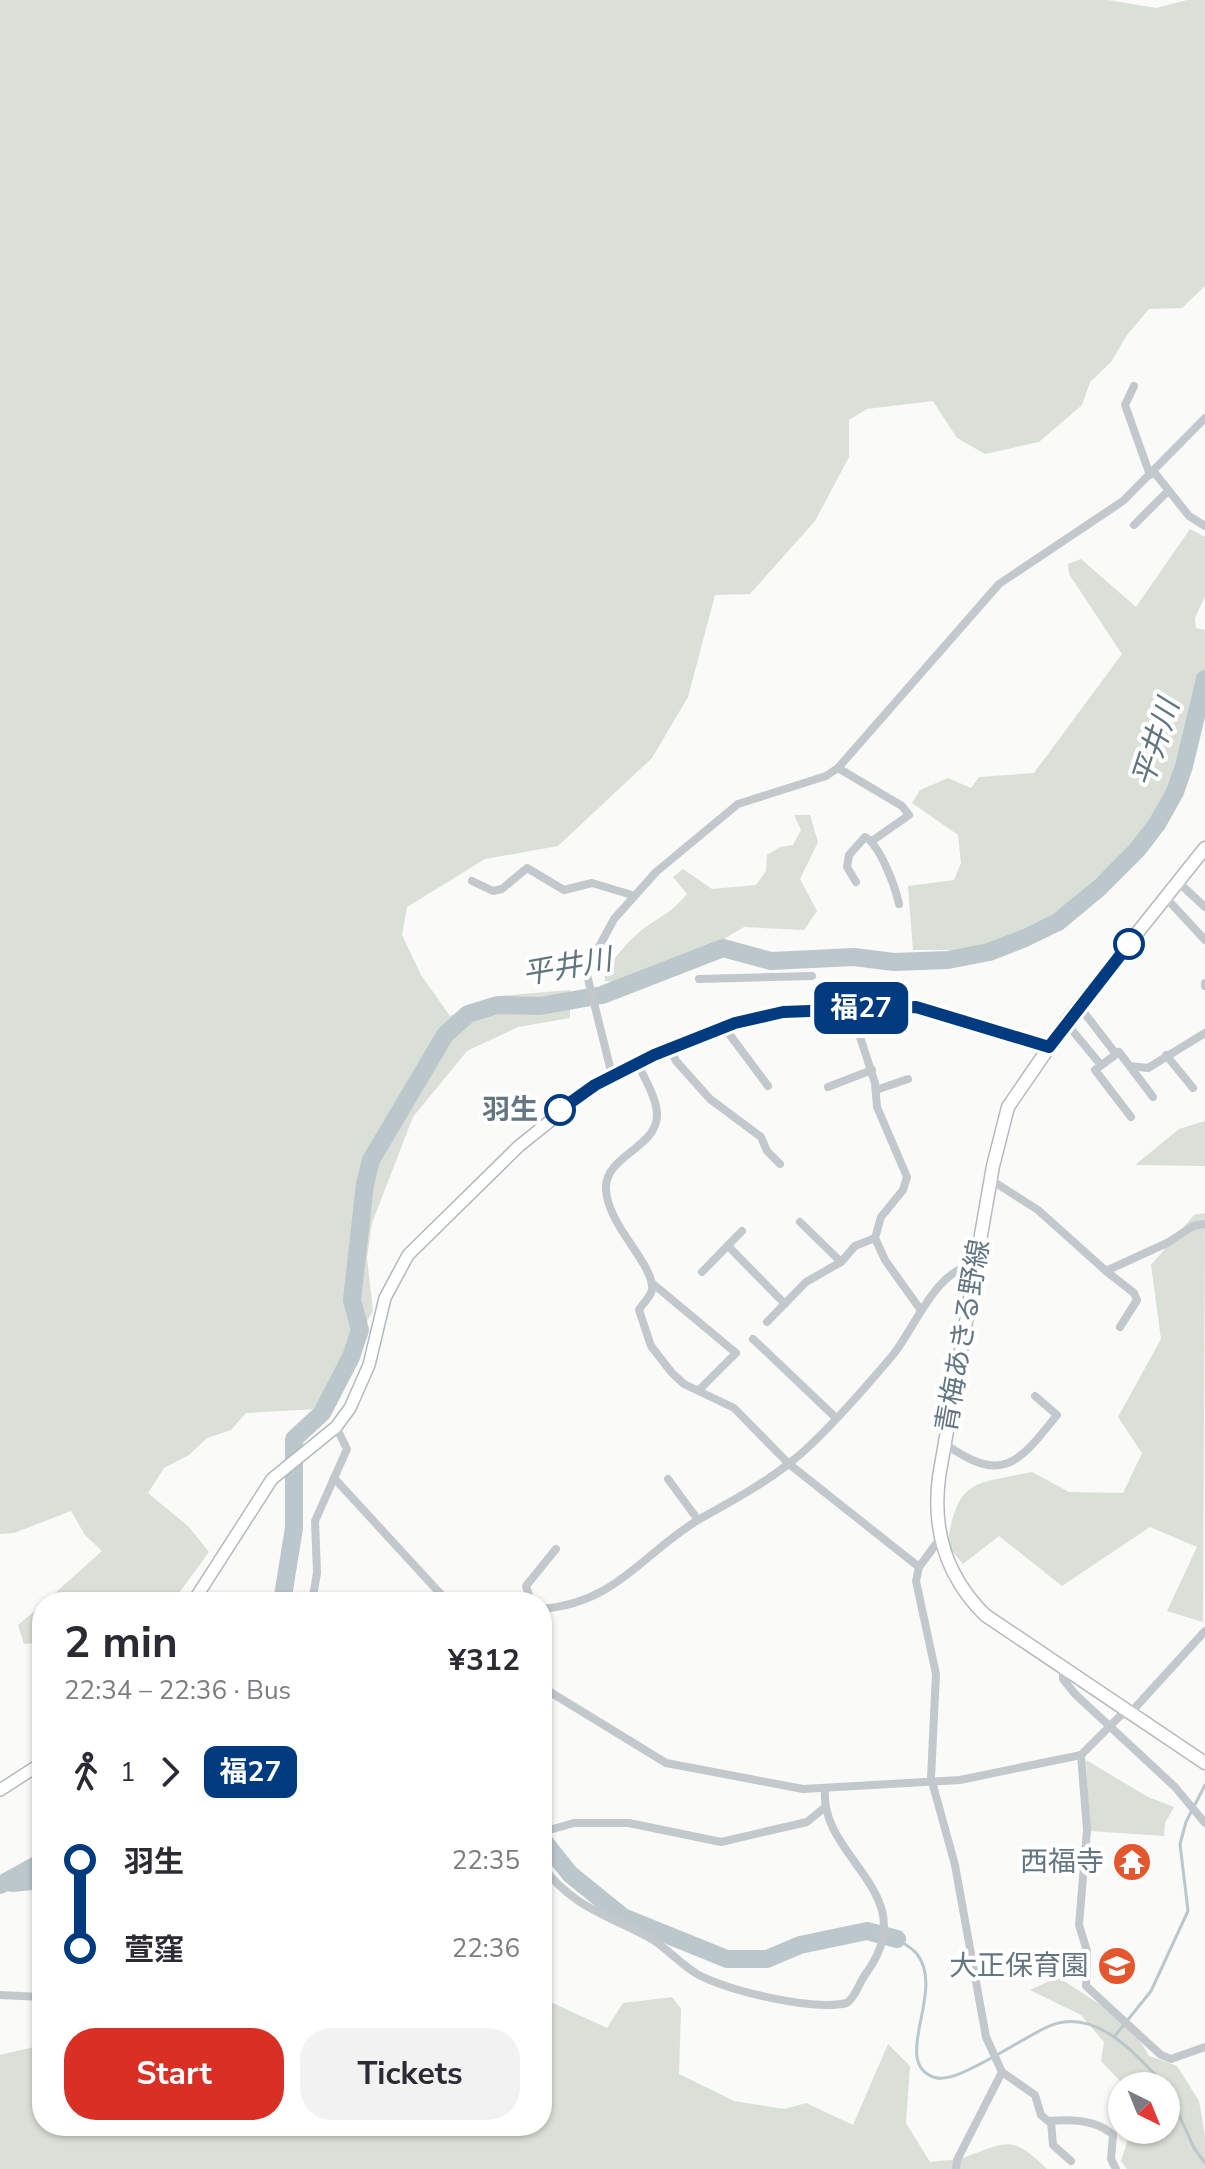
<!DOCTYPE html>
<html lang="en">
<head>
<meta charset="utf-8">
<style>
  body { margin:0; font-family:"Nunito Sans","Noto Sans JP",sans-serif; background:#f2f2f3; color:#2b2b33; height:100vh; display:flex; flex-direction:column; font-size:30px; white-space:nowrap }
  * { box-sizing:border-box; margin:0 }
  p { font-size:26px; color:#7c7c81 }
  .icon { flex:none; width:44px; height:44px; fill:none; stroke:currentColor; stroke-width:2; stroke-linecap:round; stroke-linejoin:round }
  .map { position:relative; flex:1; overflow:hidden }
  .details { position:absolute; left:32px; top:1592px; width:520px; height:544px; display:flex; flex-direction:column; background:#fff; border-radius:32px; box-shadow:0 2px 6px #0004 }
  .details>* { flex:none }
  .badge { padding:0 16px; border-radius:12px; font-size:28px; line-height:52px }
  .needle { width:52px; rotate:137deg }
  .tools { position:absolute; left:1108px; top:2072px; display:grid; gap:16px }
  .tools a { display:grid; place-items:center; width:72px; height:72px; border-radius:50%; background:#fff; box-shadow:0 2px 6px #0004; font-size:40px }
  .map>.badge { position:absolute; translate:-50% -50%; box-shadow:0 0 0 4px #fff }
  .legs { display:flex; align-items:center; gap:12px; height:88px; padding:0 32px; font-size:26px }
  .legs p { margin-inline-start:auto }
  .headline { display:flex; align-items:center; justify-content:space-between; height:136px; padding:0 32px }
  h1 { font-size:44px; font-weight:700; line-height:60px }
  .cta { display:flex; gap:16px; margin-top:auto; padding:16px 32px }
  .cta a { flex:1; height:92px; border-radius:32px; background:#d93025; color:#fff; font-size:32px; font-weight:700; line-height:92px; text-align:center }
  .cta a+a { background:#f2f2f3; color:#2b2b33 }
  ul { padding:0 32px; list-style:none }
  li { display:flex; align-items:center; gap:28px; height:88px; font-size:30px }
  li i { display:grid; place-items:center; width:12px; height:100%; margin:0 10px; background:currentColor }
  li i::after { content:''; width:20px; height:20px; margin:-10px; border:6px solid; border-radius:50%; background:#fff }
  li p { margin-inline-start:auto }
  li:first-child i { background:linear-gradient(#0000 50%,currentColor 0) }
  li:last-child i { background:linear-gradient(currentColor 50%,#0000 0) }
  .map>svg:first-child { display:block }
  .green { fill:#dadfd7 }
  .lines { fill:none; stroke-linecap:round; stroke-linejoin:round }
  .stream { stroke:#bbc7cb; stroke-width:3 }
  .river { stroke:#bbc7cb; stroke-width:18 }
  .secondary-casing { stroke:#b3babf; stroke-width:14 }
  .primary-casing { stroke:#b5babe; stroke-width:15 }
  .street { stroke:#c3c8cc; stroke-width:8 }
  .secondary { stroke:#fff; stroke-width:11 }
  .primary { stroke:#fff; stroke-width:12 }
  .line-1-casing { stroke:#fff; stroke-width:18 }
  .line-1 { stroke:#003b80; stroke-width:12 }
  .stop-1-dot { fill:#fff; stroke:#003b80; stroke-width:4 }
  .labels { text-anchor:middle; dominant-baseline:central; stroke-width:8; stroke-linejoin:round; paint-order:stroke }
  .stop-label { font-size:28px; font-weight:bold; fill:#657683; stroke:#fff; text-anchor:end }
  .street-label { font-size:28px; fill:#657683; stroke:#fff }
  .poi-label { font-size:28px; fill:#657683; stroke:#fff; text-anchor:end }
  .water-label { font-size:30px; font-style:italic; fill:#60757c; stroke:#fff }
</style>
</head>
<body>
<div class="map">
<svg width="1205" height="2169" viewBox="0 0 1205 2169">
  <rect width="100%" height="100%" fill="#fafaf8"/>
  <!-- green -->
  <g class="green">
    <polygon points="0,0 1108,0 1156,8 1187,0 1205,0 1205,286 1182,308 1149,309 1127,335 1111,362 1090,382 1082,405 1039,442 985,454 957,438 933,401 867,409 849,420 849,457 815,521 750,594 715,595 688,697 652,758 558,846 485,859 407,907 402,935 421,975 450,1016 499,996 570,990 570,1018 518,1027 467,1051 413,1117 372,1223 367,1258 373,1311 316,1409 246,1413 231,1430 207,1438 189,1455 164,1468 148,1493 189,1527 209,1552 179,1593 161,1602 45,1602 102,1551 85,1535 71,1511 14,1533 0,1534"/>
    <polygon points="1190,529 1205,537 1205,596 1195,618 1196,628 1205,630 1205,679 1197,692 1170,782 1145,834 1053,916 974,950 913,950 908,886 954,880 961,863 958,835 912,803 920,790 948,778 971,788 979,777 1034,773 1122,654 1069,574 1068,564 1081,559 1136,607"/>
    <path d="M794,815H810L818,842L800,879L817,911L804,930L744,927L707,949L613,982L605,981L604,971C616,957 628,941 643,929C662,915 670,914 687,894L673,877L683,869L712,889L756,885L766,871L767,855L780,847L793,845L801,830Z"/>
    <polygon points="1205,1121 1205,1166 1135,1165 1179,1129"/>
    <path d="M1205,1213L1203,1622L1167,1611L1197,1547L1150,1527L1062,1586L999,1536L963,1564L947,1545C959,1479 970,1485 1032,1472L1069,1492L1123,1493L1142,1453L1118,1417L1161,1339L1151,1265L1194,1215Z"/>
    <polygon points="42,1605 42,1643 24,1644 18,1625"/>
    <polygon points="1086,1760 1148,1797 1174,1807 1165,1823 1164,1836 1090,1831"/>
    <polygon points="1058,1977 1104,2007 1137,2036 1149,2056 1177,2066 1199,2101 1205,2136 1205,2169 1127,2169 1121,2161 1131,2130 1166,2130 1166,2086 1125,2086 1101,2061 1104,2042 1081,2015 1030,1990"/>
    <path d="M672,1997L681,2009L679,2074L734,2101L785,2109L806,2103L853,2125L888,2044L910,2066L906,2123L930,2162C942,2160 957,2161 968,2156C1009,2141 1013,2136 1047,2169H0V2055L42,2045V2126H542V1998L607,2028L623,2003Z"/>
  </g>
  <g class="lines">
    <!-- stream -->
    <g class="stream">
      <path d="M897,1939C903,1943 912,1948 917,1954C946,1991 891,2061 933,2077C944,2081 958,2075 968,2070C994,2058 1018,2042 1043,2029C1093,2002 1135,2054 1166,2086"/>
      <polyline points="1114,2037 1151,1991 1188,1911 1180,1844 1186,1822 1205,1785"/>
      <polyline points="1166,2086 1194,2148 1205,2163"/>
    </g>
    <!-- river -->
    <g class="river">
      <polyline points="282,1602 294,1528 294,1439 322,1413 351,1357 360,1330 352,1300 365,1184 371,1160 445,1035 468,1014 497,1005 540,1006 602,995 723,948 771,961 854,957 894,962 948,960 989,952 1025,938 1058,922 1100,887 1137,850 1157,824 1175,792 1184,766 1205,679"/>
      <polyline points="542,1839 570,1874 623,1917 727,1959 767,1959 800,1945 867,1931 897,1939"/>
      <polyline points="12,1883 42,1880"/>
      <polyline points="0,1885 42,1862"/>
    </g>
    <defs>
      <g id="secondary">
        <polyline points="193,1602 272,1479 336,1427 350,1408 369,1365 385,1298 408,1255 519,1146 595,1085 637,1062 724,1027 799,1010 916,1007 1049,1047"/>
        <polyline points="0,1790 42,1763"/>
      </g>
      <path id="primary" d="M1205,848L1067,1021L1008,1107L993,1166L939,1477C932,1531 946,1576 985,1615L1205,1763"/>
    </defs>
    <!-- secondary casing -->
    <use href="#secondary" class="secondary-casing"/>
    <!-- primary casing -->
    <use href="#primary" class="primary-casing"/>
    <!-- street -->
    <g class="street">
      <polyline points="1134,386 1125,405 1150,475"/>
      <polyline points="1154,472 1189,516 1205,526"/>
      <polyline points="1134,525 1168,491"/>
      <polyline points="838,768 902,806 909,815 872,841"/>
      <polyline points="472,881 493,891 502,889 527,868 564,890 592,883 632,895"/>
      <path d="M856,882L847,867L849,855L865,837C880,845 895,886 899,904"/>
      <polyline points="1178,882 1205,907"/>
      <polyline points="1166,898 1205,940"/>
      <polyline points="699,979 812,976"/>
      <polyline points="1205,983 1205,986"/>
      <polyline points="1079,1006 1116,1054"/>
      <polyline points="851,1009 875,1083 877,1107 907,1177 903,1190 881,1217 875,1238 885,1260 920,1309"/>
      <polyline points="1066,1023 1101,1065"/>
      <polyline points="724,1027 768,1086"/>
      <polyline points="670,1048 676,1061 710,1099 761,1137 767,1151 780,1164"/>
      <polyline points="1166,1055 1193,1088"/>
      <path d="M637,1062C644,1078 657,1098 657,1115C657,1148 604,1156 606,1189C607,1225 654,1264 652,1289C651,1298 643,1302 639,1310L651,1346L672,1373L684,1384L734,1408L789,1464L919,1567"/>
      <polyline points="1130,1066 1148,1068 1205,1033"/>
      <polyline points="612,1075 586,971 614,919 656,872 738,804 826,776 838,768 999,584 1123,501 1205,418"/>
      <polyline points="828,1087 872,1070"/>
      <polyline points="876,1090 908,1079"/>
      <polyline points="1131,1117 1095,1070 1119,1052 1153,1097"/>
      <polyline points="991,1180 1038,1210 1106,1271 1167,1243 1193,1226 1205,1224"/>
      <polyline points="800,1222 841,1262"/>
      <polyline points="728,1246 785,1304"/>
      <polyline points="1106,1271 1134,1293 1137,1300 1120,1327"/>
      <polyline points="702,1272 742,1231"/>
      <polyline points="652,1283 736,1353 699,1390"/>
      <polyline points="767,1322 806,1282 841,1262 855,1246 875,1238"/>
      <polyline points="753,1339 835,1417"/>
      <path d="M944,1443C1002,1485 1018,1464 1057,1415L1035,1396"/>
      <polyline points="334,1478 448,1602"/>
      <polyline points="668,1479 698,1520"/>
      <path d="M939,1540L919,1567L916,1581L936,1674L931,1778L955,1865L986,2037L1002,2072L1035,2095L1041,2115L1048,2121C1069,2119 1097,2119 1113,2135L1111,2159L1116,2169"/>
      <polyline points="312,1602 317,1573 315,1521 347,1449 336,1427"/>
      <polyline points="531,1602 526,1586 556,1549"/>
      <path d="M542,1609C617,1602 641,1555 698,1520C730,1502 762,1485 791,1462C824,1436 865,1388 892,1356C914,1330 937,1266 976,1265"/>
      <polyline points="1063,1669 1063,1679 1075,1694 1175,1787 1205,1823"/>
      <polyline points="542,1687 666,1763 803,1789 960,1780 1081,1755 1120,1716 1134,1709 1205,1631"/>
      <polyline points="1081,1755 1087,1830 1079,1925 1087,1951 1086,1986 1161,2055 1171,2059 1205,2047"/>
      <polyline points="542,1832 574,1823 629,1823 721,1842 807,1822 824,1808"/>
      <path d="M542,1866C573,1907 605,1914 648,1937C666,1947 679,1963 697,1974C729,1991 811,2011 847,2003C857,1995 859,1982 867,1972C924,1892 819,1859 825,1789"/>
      <polyline points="0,1995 42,1997"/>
      <polyline points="1051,2121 1053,2145 1071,2161"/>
      <polyline points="956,2169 957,2160 1002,2072"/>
    </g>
    <!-- secondary -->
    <use href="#secondary" class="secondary"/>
    <!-- primary -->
    <use href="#primary" class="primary"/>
  </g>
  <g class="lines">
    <defs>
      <polyline id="line-1" points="560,1110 595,1085 654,1055 735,1023 783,1012 916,1007 1049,1047 1129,944"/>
    </defs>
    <!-- line-1 casing -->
    <use href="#line-1" class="line-1-casing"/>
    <!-- line-1 -->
    <use href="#line-1" class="line-1"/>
  </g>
  <!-- icons -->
  <defs>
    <symbol id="temple-disc" viewBox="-11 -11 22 22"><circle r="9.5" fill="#e4572e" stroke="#fff"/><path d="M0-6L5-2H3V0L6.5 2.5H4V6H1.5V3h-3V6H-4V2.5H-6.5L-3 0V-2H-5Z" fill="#fff"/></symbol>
    <symbol id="school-disc" viewBox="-11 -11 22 22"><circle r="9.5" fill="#e4572e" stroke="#fff"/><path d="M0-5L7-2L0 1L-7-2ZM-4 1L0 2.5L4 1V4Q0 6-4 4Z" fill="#fff"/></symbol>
  </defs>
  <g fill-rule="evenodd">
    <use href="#temple-disc" x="1110" y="1840" width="44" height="44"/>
    <use href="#school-disc" x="1095" y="1944" width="44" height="44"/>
  </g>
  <!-- markers -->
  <g class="stop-1-dot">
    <circle cx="1129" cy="944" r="14"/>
    <circle cx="560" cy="1110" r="14"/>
  </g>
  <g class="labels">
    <!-- stop labels -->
    <g class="stop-label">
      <text x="538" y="1110">羽生</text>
    </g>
    <!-- street labels -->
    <g class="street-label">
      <text transform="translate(963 1336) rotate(-80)">青梅あきる野線</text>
    </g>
    <!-- poi labels -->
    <g class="poi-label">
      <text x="1104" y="1862">西福寺</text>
      <text x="1089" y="1966">大正保育園</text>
    </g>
    <!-- water labels -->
    <g class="water-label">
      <text transform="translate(1156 743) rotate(-72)">平井川</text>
      <text transform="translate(567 967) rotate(-10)">平井川</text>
    </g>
  </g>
</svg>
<div class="tools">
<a><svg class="needle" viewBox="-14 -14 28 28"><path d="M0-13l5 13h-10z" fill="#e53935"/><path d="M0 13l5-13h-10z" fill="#7c7c81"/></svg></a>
</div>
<b class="badge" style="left:861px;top:1008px;background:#003b80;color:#fff">福27</b>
<section class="details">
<div class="headline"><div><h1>2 min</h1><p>22:34 – 22:36 · Bus</p></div><b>¥312</b></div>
<div class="legs"><svg class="icon" aria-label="walk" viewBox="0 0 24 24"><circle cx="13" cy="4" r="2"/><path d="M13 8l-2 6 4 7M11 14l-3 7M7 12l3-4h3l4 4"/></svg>1<svg class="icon" aria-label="forward" viewBox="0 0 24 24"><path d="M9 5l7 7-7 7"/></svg><b class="badge" style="background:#003b80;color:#fff">福27</b></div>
<ul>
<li><i style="color:#003b80"></i><b>羽生</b><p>22:35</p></li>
<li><i style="color:#003b80"></i><b>萱窪</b><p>22:36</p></li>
</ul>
<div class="cta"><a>Start</a><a>Tickets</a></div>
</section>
</div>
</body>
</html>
